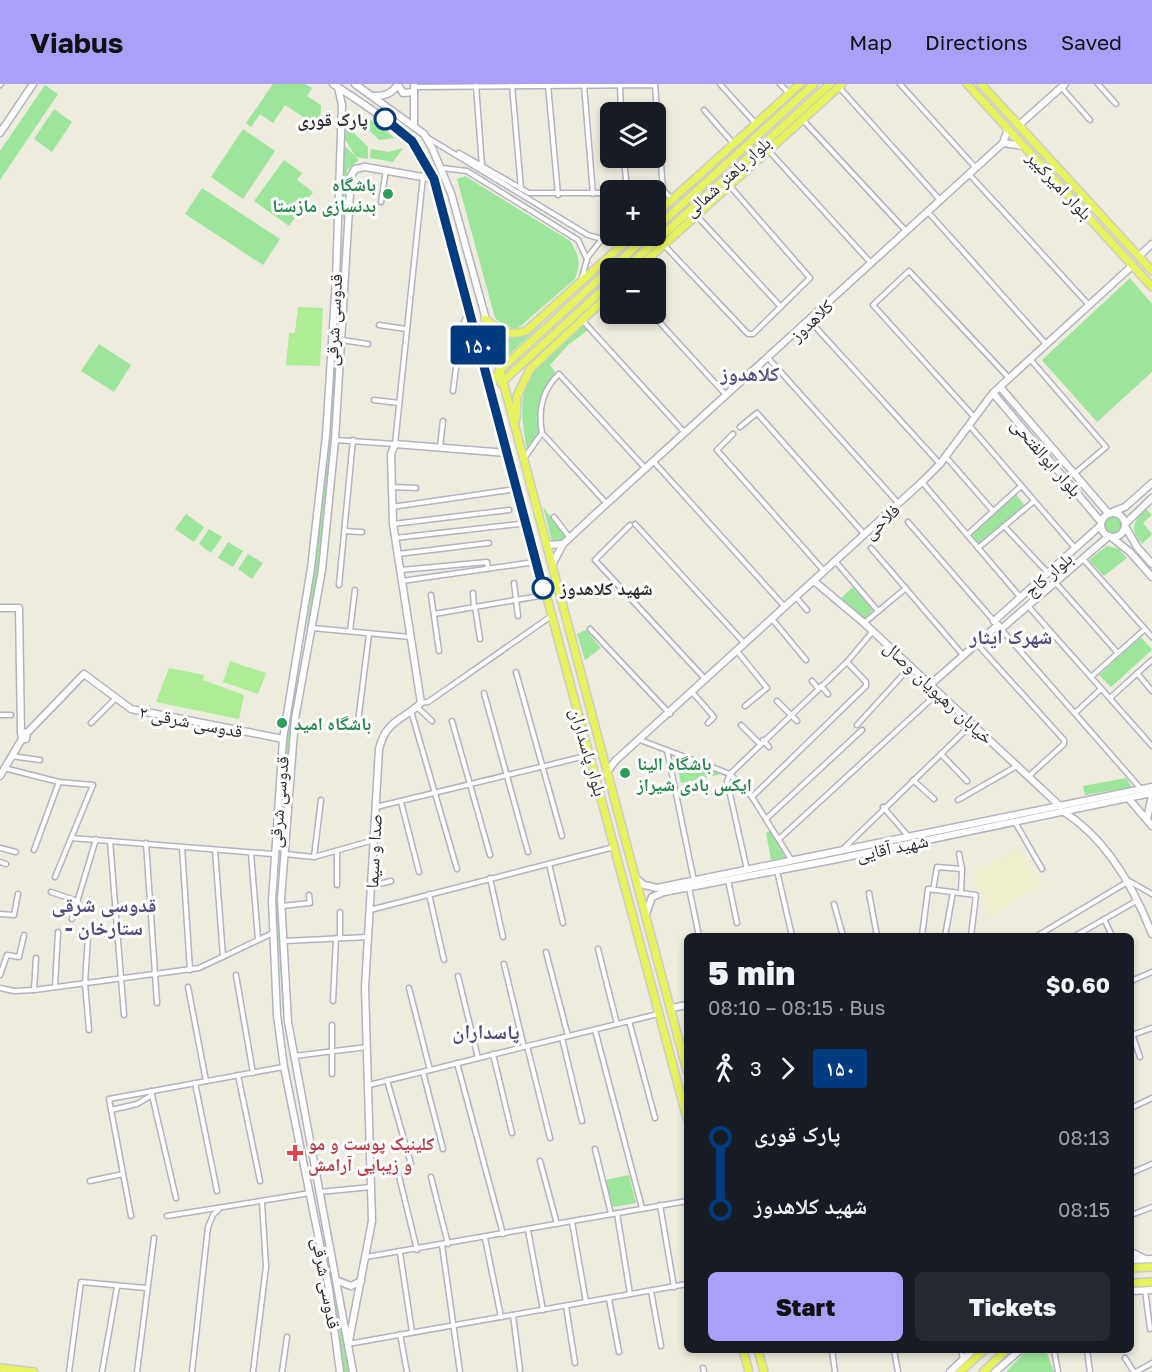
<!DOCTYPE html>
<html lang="en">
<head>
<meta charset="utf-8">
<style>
  body { margin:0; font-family:"Golos Text","Noto Naskh Arabic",sans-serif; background:#242831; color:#f1f3f6; height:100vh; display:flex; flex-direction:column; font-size:22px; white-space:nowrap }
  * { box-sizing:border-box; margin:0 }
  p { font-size:20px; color:#9ea1a6 }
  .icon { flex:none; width:33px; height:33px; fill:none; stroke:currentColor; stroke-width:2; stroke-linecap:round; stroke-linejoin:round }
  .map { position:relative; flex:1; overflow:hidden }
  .drawer { position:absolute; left:684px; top:849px; width:450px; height:420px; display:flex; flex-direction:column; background:#171b24; border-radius:9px; box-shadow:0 3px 9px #0003 }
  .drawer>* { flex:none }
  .badge { padding:0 12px; border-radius:4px; font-size:21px; line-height:39px }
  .controls { position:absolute; left:600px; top:18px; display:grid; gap:12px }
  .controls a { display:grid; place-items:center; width:66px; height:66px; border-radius:9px; background:#171b24; box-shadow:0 3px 9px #0003; font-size:30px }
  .map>.badge { position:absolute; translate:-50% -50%; box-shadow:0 0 0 3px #fff }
  .legs { display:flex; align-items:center; gap:9px; height:66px; padding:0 24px; font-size:20px }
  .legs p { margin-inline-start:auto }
  .summary { display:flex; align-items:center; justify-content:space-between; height:102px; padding:0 24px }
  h1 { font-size:33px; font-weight:800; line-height:45px }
  .button { display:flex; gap:12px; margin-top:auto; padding:12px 24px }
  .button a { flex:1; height:69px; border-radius:9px; background:#aaa0fa; color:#111; font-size:24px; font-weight:800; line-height:69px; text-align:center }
  .button a+a { background:#242831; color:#f1f3f6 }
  ul { padding:0 24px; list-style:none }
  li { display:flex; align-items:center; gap:21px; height:72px; font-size:22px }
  li i { display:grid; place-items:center; width:9px; height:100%; margin:0 8px; background:currentColor }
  li i::after { content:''; width:15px; height:15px; margin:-8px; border:4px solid; border-radius:50%; background:#171b24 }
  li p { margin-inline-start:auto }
  li:first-child i { background:linear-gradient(#0000 50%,currentColor 0) }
  li:last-child i { background:linear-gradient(currentColor 50%,#0000 0) }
  header { display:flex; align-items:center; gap:36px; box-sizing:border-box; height:84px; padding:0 30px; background:#aaa0fa; color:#111 }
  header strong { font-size:28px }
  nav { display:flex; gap:33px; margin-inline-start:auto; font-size:21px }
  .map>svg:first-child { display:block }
  .education { fill:#efefcd }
  .green { fill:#9ce59a }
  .pitch { fill:#aced95 }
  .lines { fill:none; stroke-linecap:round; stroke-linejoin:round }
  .street-casing { stroke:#b3b2c0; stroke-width:7 }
  .secondary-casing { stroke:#b3b2c0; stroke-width:9 }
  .primary-casing { stroke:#ccc; stroke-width:10 }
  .street { stroke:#fff; stroke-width:4 }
  .secondary { stroke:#fff; stroke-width:6 }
  .primary { stroke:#e8f45d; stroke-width:7 }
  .line-1-casing { stroke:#fff; stroke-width:14 }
  .line-1 { stroke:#003b80; stroke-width:9 }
  .stop-1-dot { fill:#fff; stroke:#003b80; stroke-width:3 }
  .leisure-dot { fill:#2e9e5b; stroke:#fff; stroke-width:2 }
  .health-dot { fill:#e0444e; stroke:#fff; stroke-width:2 }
  .labels { text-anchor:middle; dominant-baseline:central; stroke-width:6; stroke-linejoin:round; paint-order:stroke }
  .stop-label { font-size:18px; font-weight:bold; fill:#2c2c2c; stroke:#fff; text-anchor:end }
  .street-label { font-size:18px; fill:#2c2c2c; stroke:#fff }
  .leisure-label { font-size:18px; font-weight:bold; fill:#27864d; stroke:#fff; text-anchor:start }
  .health-label { font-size:18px; font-weight:bold; fill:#be3a42; stroke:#fff; text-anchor:start }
  .neighbourhood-label { font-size:20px; font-weight:bold; fill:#524b7e; stroke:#fff }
</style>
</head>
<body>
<header>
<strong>Viabus</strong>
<nav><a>Map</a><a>Directions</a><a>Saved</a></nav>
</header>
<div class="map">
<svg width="1152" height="1288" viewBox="0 0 1152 1288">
  <rect width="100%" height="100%" fill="#eeecde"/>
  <!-- education -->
  <polygon class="education" points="1019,764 1042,799 989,834 973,789"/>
  <!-- green -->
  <g class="green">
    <polygon points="273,0 305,0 312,4 307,12 321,21 320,44 285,21 273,39 260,30 251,43 246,39"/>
    <polygon points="45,1 58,10 0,96 0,67"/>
    <polygon points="54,25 72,38 52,68 34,55"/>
    <polygon points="344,26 355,50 368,63 368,75 355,73 359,76 347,86 346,136 343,136 343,60 355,72 345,55"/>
    <polygon points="361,31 376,39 395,54 379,56 365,42"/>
    <polygon points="243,45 275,67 243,115 211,93"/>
    <polygon points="403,64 393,78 370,74 371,65 388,68"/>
    <polygon points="284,76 302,89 297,96 313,108 289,142 254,117"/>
    <path d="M465,92L570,157C579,171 581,179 575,195L517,245L504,242L495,234L457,95Z"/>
    <polygon points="202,104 280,155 263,181 185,130"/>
    <polygon points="342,146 343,183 326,418 317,496 304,567 328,373"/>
    <polygon points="1130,194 1152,220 1152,288 1097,338 1042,276"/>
    <polygon points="544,238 506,273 498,250 528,250"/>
    <path d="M583,240L588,246L568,261L550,281L556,289C544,306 533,325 539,347L527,365C513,292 530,286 583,240Z"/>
    <polygon points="99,260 131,281 114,308 81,287"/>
    <polygon points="1016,410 1024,421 979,460 972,450"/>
    <polygon points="543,423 567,454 561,458 552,457"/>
    <path d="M1146,425L1152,431L1143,439L1152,450L1142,460C1129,445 1133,438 1146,425Z"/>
    <polygon points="186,430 204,443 194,458 175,445"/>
    <circle cx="1113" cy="441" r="10"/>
    <polygon points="209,445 222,453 211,469 199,460"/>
    <polygon points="228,458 243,467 233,483 218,474"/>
    <polygon points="1107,462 1119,465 1127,474 1104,492 1089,476"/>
    <polygon points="248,470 263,479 252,495 238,485"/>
    <polygon points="853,503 873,526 864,535 841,514"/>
    <polygon points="586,546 601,564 585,576 577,550"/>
    <polygon points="1141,553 1152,566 1111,603 1099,591"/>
    <polygon points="301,576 291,640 277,802 285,929 283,929 275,806 288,646"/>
    <polygon points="675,673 721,690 681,699"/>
    <polygon points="1126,694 1132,703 1085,711 1083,702"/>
    <polygon points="770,747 786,774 771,776 766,749"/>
    <polygon points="629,1091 636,1119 613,1123 605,1096"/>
    <polygon points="323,1156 333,1188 351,1288 342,1288 339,1244"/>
    <polygon points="1027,1266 1046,1266 1054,1288 1006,1288"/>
  </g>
  <!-- pitch -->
  <g class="pitch">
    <polygon points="298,223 323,224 320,282 286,281 289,249 295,249"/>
    <polygon points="230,577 266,589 258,610 223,598"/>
    <polygon points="169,584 204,591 203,596 244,611 239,635 156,618"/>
  </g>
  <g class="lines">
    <defs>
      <g id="street">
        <polyline points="620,0 621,28"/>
        <polyline points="720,0 756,40"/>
        <polyline points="780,0 789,9"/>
        <polyline points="900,0 975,83"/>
        <polyline points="1098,0 1116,20"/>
        <polyline points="0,1 1,0"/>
        <polyline points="476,1 482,82"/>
        <polyline points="512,1 521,105"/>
        <polyline points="548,1 558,111"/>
        <polyline points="584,1 593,110"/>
        <polyline points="414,3 655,1 663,106"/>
        <polyline points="839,3 940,116"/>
        <polyline points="1061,3 1090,36"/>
        <polyline points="704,26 733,59"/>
        <polyline points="803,36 906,147"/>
        <polyline points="428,54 588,151 602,155 627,152"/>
        <polyline points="769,67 871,179"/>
        <polyline points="459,69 529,109 610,109"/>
        <polyline points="624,74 627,106"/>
        <polyline points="442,84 467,87 578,156 587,175 582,194"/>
        <polyline points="969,90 1089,221"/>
        <polyline points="653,106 663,106"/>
        <polyline points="663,106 672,115"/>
        <polyline points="381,118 386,86"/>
        <polyline points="928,128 1046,260"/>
        <polyline points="696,131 781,223"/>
        <polyline points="664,161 748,250 753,250 810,194 729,101"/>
        <polyline points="587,174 602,155"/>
        <polyline points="652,230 726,311"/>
        <polyline points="583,237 685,349"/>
        <polyline points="810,237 940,380"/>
        <polyline points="379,241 406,245"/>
        <polyline points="342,256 368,260"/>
        <polyline points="769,275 899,420"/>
        <polyline points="1030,275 1106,363 1074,390"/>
        <polyline points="453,307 461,245 469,227"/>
        <polyline points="374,316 399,319"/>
        <polyline points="975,334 873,221 909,187 1009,294"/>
        <polyline points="969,341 1075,464"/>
        <polyline points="740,343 757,329 865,451"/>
        <path d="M542,349C538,327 542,306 559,290L646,385"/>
        <polyline points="542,349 607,420"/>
        <polyline points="733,350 717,366 824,487"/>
        <polyline points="335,356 395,360 423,93"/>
        <polyline points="440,363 443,337"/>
        <polyline points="525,373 542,349"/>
        <polyline points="946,373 993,427"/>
        <polyline points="654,378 784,522"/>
        <polyline points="922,398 1021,514"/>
        <polyline points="392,403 416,404"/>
        <polyline points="392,423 516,405"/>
        <polyline points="554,433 570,454"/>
        <polyline points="908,438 994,537"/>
        <polyline points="393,440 509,426"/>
        <polyline points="635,440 745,560"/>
        <polyline points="630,441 595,476 706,596"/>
        <polyline points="1004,442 1048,489"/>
        <polyline points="345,447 362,448"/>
        <polyline points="967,451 1020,403"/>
        <polyline points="395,454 519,440"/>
        <polyline points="871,464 963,571"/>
        <polyline points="978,464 1033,418"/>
        <polyline points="398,470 489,459"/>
        <polyline points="1083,475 1152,553"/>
        <polyline points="836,478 878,527"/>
        <polyline points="401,486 487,478 488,485"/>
        <polyline points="402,497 535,478"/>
        <polyline points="1055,498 1117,568"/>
        <polyline points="514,499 518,532"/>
        <polyline points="339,501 353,356"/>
        <polyline points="473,509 474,524"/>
        <polyline points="431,511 439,567"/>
        <polyline points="796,513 807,526"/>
        <polyline points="1028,522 1152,662"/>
        <polyline points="475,523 480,555"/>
        <polyline points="434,530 545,511"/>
        <polyline points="772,535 806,576"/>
        <polyline points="864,539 906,504"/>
        <polyline points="312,544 410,553"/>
        <polyline points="590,545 670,630"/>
        <polyline points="1001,545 1141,705"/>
        <polyline points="350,547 355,506"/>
        <polyline points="977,560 1064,656 1064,660 1029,692"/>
        <polyline points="737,567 767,604 745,622"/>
        <polyline points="516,588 562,752"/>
        <polyline points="1137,589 1152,607"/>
        <polyline points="1091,593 1145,545"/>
        <polyline points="812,597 818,604"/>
        <polyline points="821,602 828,610"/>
        <polyline points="484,609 528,768"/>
        <polyline points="693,609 714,633 708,639"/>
        <polyline points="1110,614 1152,576"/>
        <polyline points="777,617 797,637"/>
        <polyline points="421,619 428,618 550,533"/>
        <polyline points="417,623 432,637"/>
        <polyline points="411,627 457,785"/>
        <polyline points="1075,629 1101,605"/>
        <polyline points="0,631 11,631"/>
        <polyline points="452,637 490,771"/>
        <polyline points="358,638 369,550"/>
        <polyline points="91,639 115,615"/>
        <polyline points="741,641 759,659"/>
        <polyline points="857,641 911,582"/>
        <polyline points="640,656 730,690 752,713 792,777"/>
        <polyline points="763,656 769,663"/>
        <polyline points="667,666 694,797"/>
        <polyline points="941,670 967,697"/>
        <polyline points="11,672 40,676"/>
        <polyline points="4,684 59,698 93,701 55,793"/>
        <polyline points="913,696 934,715"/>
        <polyline points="752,713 866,602 866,598 847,578"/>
        <polyline points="958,716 1017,682"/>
        <polyline points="401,718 419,788"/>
        <polyline points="376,723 590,671"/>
        <polyline points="883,723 909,753"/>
        <polyline points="766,735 862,646"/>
        <polyline points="1015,738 1042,785"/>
        <polyline points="71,754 273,770"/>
        <polyline points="779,755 939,608"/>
        <polyline points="110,757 124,931"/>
        <polyline points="146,759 157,919"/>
        <polyline points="182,763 190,886"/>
        <polyline points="0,764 16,768"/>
        <polyline points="844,764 972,640"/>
        <polyline points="34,766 59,698"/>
        <polyline points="215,766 223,873"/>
        <polyline points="337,768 337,801"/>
        <polyline points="251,769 258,855"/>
        <polyline points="285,770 314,773 374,756"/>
        <polyline points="959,770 962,785 961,809"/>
        <polyline points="314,773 321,716"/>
        <polyline points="0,778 6,780"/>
        <polyline points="549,780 563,839"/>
        <polyline points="747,786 727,697 730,690 847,578 873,547"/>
        <polyline points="777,787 792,852"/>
        <polyline points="490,794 503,853"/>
        <polyline points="728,796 737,839"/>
        <polyline points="371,802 391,797"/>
        <polyline points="689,804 699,852"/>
        <polyline points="933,806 937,783 962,785"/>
        <polyline points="51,808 77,817"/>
        <polyline points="869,809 877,852"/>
        <polyline points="429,810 444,876"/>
        <polyline points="834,820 843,852"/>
        <polyline points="282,822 310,819 309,811"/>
        <polyline points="370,826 614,763"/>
        <polyline points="0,830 14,831 18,810"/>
        <polyline points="72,835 96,755"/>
        <polyline points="1104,835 1112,852"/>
        <polyline points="88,852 85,900 89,946"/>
        <polyline points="922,852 928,805 976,811 971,852"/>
        <polyline points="945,852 953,808"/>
        <polyline points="1037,852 1129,797 1152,810"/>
        <polyline points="1075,852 1138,816"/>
        <polyline points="340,854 340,828"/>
        <polyline points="284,857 368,853"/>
        <polyline points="598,865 617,940"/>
        <polyline points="546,868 568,952"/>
        <polyline points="504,880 524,963"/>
        <polyline points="0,891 7,871 19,873 24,851"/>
        <polyline points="236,891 253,989"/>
        <polyline points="458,892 478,974"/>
        <polyline points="1131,897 1152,888"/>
        <polyline points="55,903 58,848"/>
        <polyline points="188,903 206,997"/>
        <polyline points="0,904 14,907 34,906 199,884 273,849"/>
        <polyline points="409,904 430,986"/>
        <polyline points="34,906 36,874"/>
        <polyline points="333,917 336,854"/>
        <polyline points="629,937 655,1034"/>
        <polyline points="332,941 332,990"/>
        <polyline points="595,946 642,1124"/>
        <polyline points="1131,947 1140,973"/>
        <polyline points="1132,951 1152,944"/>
        <polyline points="562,954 582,1037"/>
        <polyline points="527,962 550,1054"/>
        <polyline points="493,970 512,1049"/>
        <polyline points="294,972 367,963"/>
        <polyline points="457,979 503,1150"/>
        <polyline points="423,988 443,1065"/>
        <polyline points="238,991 260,1097"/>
        <polyline points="387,996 411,1080"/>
        <polyline points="195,999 217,1107"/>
        <polyline points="369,1001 658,930"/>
        <polyline points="151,1007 176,1114"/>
        <polyline points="1131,1024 1152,1014"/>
        <polyline points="111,1026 137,1020 152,1011"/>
        <polyline points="595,1065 611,1130"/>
        <polyline points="540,1077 557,1140"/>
        <polyline points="398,1088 417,1166"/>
        <polyline points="1131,1089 1152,1080"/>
        <polyline points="431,1093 448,1160"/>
        <polyline points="90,1097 123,1090"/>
        <polyline points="319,1108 371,1103"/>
        <polyline points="660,1121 674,1203"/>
        <polyline points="617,1129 630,1210"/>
        <polyline points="1131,1131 1152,1123"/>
        <polyline points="131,1132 109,1015 283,983"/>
        <polyline points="167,1132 310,1109"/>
        <polyline points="572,1138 586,1218"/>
        <polyline points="528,1146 543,1226"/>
        <polyline points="485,1154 501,1233"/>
        <polyline points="442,1161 460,1288"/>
        <polyline points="400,1169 412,1248"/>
        <polyline points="366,1173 687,1117"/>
        <polyline points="1145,1206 1150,1245"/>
        <polyline points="651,1207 661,1262"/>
        <polyline points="609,1215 619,1268"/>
        <polyline points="566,1222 575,1279"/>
        <polyline points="513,1231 520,1286"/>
        <polyline points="400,1250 407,1288"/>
        <polyline points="348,1260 687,1200"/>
        <polyline points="832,1266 835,1288"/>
        <polyline points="894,1266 898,1288"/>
        <polyline points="961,1266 963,1275"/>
        <polyline points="1054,1266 1058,1288"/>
        <polyline points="1087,1266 1090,1288"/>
        <polyline points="1125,1274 1134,1288"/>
        <polyline points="703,1284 704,1288"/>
        <polyline points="69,1288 81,1198 146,1204"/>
        <polyline points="102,1288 117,1203"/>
        <polyline points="137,1288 154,1154"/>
        <polyline points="192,1288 208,1143 213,1131 220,1124"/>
        <polyline points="253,1288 266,1183 262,1118"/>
        <polyline points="282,1288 287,1253"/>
        <polyline points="1136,1288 1152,1279"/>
      </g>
      <g id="secondary">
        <path d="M333,0C376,28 411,48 434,95L490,302"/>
        <polyline points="355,0 424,50 432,64 451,109 500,286"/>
        <polyline points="398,1 403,9 414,8"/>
        <polyline points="338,3 342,21 336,195 326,352 311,484 283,655 272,817 277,931 284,983 329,1205 340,1288"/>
        <path d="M374,12C385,12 392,10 398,0"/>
        <polyline points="1019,41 1065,0"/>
        <polyline points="414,43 414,0"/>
        <polyline points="0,49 33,0"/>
        <polyline points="1003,59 1023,62"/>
        <polyline points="1139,172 1152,160"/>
        <polyline points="1000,303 1108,429"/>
        <polyline points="993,309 1101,438"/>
        <polyline points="1112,428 1125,423 1152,399"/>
        <circle cx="1113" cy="441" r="12"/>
        <polyline points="1125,440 1152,414"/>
        <polyline points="1125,442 1137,463 1152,480"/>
        <polyline points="1111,453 1130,468 1152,493"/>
        <polyline points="547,461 563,460"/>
        <polyline points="553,479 563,460 593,432 1003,59 1008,45"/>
        <polyline points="814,497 864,539 1061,723"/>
        <polyline points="0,524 19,524 21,648"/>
        <polyline points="994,537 1101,441"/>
        <polyline points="1001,545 1109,452"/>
        <polyline points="931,600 998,541"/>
        <polyline points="27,649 21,648 22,655 26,655 27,649 84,590 131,625 283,655"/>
        <polyline points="607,688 615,677 922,398 940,380 993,309 1133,181"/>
        <polyline points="0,692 22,655"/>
        <polyline points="1129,715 1152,742"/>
        <path d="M1064,728C1107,755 1134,804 1152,850"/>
        <polyline points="1147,735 1152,711"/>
        <polyline points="637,795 644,801 657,804 1152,703"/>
        <polyline points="646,830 652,813 664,808 832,776 1152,709"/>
        <polyline points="671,924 687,921"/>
        <polyline points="1131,1168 1143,1174"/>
        <polyline points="1131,1176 1152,1175"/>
        <polyline points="338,1197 351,1202 361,1197"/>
        <polyline points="1131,1207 1152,1206"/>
        <path d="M349,1257L372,1137L365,904L379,665C386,636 402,637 421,619L393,440L391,370L395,360L507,369"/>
        <polyline points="353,1288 288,938 281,815 295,635 322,486 335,356 351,92 355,85 365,83 434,95"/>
        <polyline points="950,1288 973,1266"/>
        <polyline points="995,1288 1020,1266"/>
      </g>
      <g id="primary">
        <polyline points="967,0 1152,203"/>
        <polyline points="981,0 1152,187"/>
        <polyline points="656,130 800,0"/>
        <polyline points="656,144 814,0"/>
        <polyline points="612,184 647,152"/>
        <polyline points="626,184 830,0"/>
        <polyline points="638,184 842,0"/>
        <path d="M485,235C499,246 508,253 526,247L632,152"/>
        <polyline points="500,286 687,987"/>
        <polyline points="501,299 610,199"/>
        <polyline points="490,302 687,1034"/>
        <polyline points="490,302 500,286 610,185"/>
        <polyline points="516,335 517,312 530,285 610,210"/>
        <polyline points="1131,1184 1152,1183"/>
        <polyline points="1131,1199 1152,1198"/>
        <polyline points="743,1266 749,1288"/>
        <polyline points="758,1266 764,1288"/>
        <polyline points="0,1284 34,1288"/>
        <polyline points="960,1288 984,1266"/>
        <polyline points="983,1288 1006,1266"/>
      </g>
    </defs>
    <!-- street casing -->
    <use href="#street" class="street-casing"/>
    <!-- secondary casing -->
    <use href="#secondary" class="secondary-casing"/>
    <!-- primary casing -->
    <use href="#primary" class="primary-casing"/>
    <!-- street -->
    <use href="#street" class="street"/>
    <!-- secondary -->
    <use href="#secondary" class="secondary"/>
    <!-- primary -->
    <use href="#primary" class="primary"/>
  </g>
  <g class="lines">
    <defs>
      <polyline id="line-1" points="385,35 412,57 434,95 543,504"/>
    </defs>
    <!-- line-1 casing -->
    <use href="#line-1" class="line-1-casing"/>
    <!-- line-1 -->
    <use href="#line-1" class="line-1"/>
  </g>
  <!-- markers -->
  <g class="stop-1-dot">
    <circle cx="385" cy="35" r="10"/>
    <circle cx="543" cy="504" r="10"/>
  </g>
  <g class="leisure-dot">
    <circle cx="388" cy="110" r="6"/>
    <circle cx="282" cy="639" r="6"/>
    <circle cx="625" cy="689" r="6"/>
  </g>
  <path class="health-dot" d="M292 1060h6v6h6v6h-6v6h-6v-6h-6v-6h6z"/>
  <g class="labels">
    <!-- stop labels -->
    <g class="stop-label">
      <text x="368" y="35">پارک قوری</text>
      <text x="560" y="504" text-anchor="start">شهید کلاهدوز</text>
    </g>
    <!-- street labels -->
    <g class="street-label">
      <text transform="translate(727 92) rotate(-42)">بلوار باهنر شمالی</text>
      <text transform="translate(1060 101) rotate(47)">بلوار امیرکبیر</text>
      <text transform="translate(333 236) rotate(-87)">قدوسی شرقی</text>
      <text transform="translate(811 236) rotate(-43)">کلاهدوز</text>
      <text transform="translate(1047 373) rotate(49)">بلوار ابوالفتحی</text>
      <text transform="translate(881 437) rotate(-43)">فلاحی</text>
      <text transform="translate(1048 490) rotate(-41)">بلوار کاج</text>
      <text transform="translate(939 608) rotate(43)">خیابان رهپویان وصال</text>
      <text transform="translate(191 637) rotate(11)">قدوسی شرقی ۲</text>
      <text transform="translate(589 668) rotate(74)">بلوار پاسداران</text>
      <text transform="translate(278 718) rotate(-85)">قدوسی شرقی</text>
      <text transform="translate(892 763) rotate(-12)">شهید آقایی</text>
      <text transform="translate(373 767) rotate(-87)">صدا و سیما</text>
      <text transform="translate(327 1199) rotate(80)">قدوسی شرقی</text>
    </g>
    <!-- leisure labels -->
    <g class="leisure-label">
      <text x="376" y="100" text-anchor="end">باشگاه<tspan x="376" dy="21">بدنسازی مازستا</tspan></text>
      <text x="294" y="639">باشگاه امید</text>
      <text x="637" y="679">باشگاه الینا<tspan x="637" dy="21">ایکس بادی شیراز</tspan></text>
    </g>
    <!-- health labels -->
    <g class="health-label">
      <text x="308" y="1059">کلینیک پوست و مو<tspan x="308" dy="21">و زیبایی آرامش</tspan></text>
    </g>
    <!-- neighbourhood labels -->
    <g class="neighbourhood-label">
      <text x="750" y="289">کلاهدوز</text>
      <text x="1011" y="552">شهرک ایثار</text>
      <text x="104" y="820">قدوسی شرقی<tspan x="104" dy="23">- ستارخان</tspan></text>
      <text x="486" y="947">پاسداران</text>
    </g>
  </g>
</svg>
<div class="controls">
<a><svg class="icon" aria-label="layers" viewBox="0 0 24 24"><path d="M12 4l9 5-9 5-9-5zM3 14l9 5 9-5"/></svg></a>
<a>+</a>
<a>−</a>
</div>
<b class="badge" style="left:478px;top:261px;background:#003b80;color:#fff">۱۵۰</b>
<section class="drawer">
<div class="summary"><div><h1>5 min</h1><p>08:10 – 08:15 · Bus</p></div><b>$0.60</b></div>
<div class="legs"><svg class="icon" aria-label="walk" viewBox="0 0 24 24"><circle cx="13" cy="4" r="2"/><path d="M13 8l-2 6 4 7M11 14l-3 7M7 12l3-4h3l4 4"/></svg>3<svg class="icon" aria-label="forward" viewBox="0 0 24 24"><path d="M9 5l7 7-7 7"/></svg><b class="badge" style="background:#003b80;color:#fff">۱۵۰</b></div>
<ul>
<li><i style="color:#003b80"></i><b>پارک قوری</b><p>08:13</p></li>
<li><i style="color:#003b80"></i><b>شهید کلاهدوز</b><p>08:15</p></li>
</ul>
<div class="button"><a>Start</a><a>Tickets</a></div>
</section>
</div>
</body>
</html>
